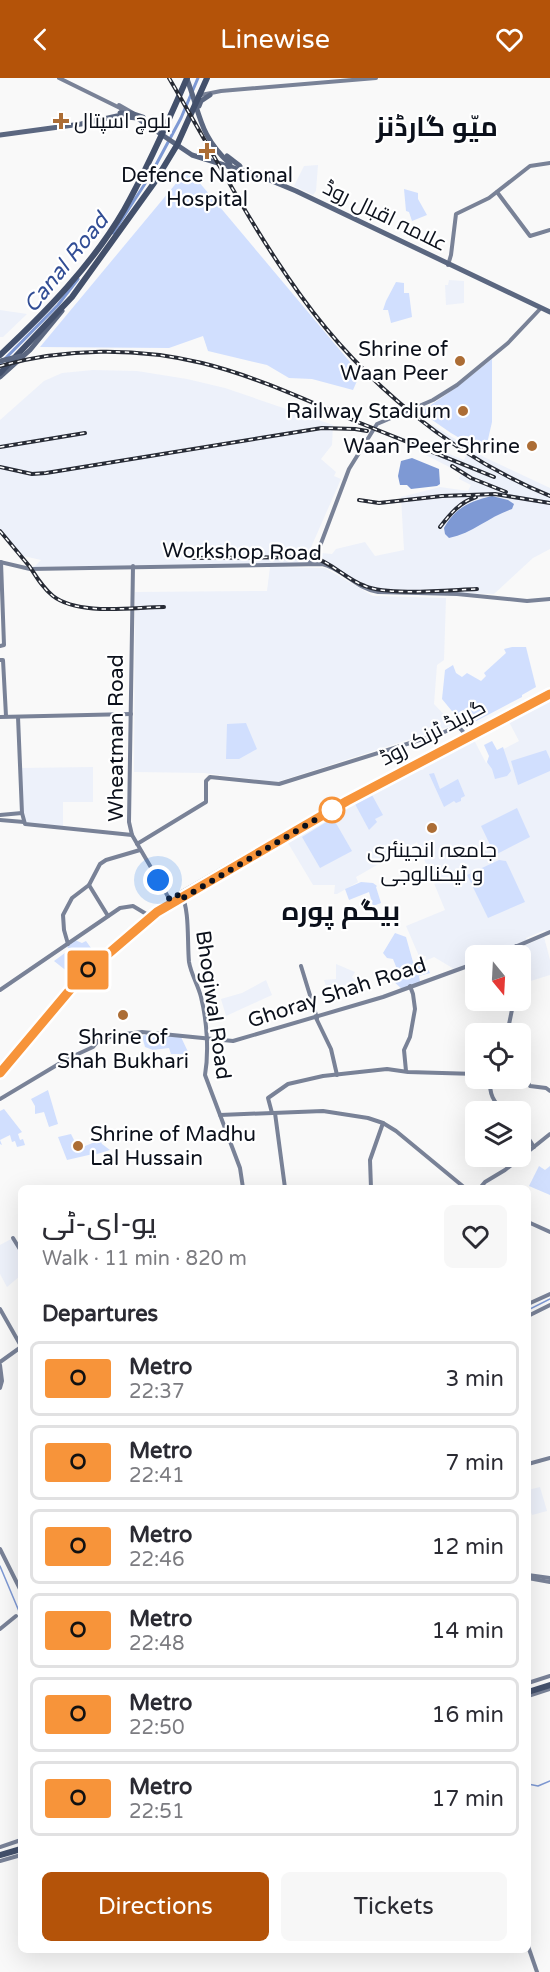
<!DOCTYPE html>
<html lang="en">
<head>
<meta charset="utf-8">
<style>
  body { margin:0; font-family:"Varela Round",Cairo,sans-serif; background:#f7f7f7; color:#2b2b33; height:100vh; display:flex; flex-direction:column; font-size:22px; white-space:nowrap }
  * { box-sizing:border-box; margin:0 }
  p { font-size:20px; color:#7c7c81 }
  .icon { flex:none; width:33px; height:33px; fill:none; stroke:currentColor; stroke-width:2; stroke-linecap:round; stroke-linejoin:round }
  .map { position:relative; flex:1; overflow:hidden }
  .sheet { position:absolute; left:18px; top:1107px; width:513px; height:768px; display:flex; flex-direction:column; background:#fff; border-radius:9px; box-shadow:0 6px 24px #0002 }
  .sheet>* { flex:none }
  .badge { padding:0 12px; border-radius:4px; font-size:21px; line-height:39px }
  .needle { width:39px; rotate:162deg }
  .controls { position:absolute; left:465px; top:867px; display:grid; gap:12px }
  .controls a { display:grid; place-items:center; width:66px; height:66px; border-radius:9px; background:#fff; box-shadow:0 6px 24px #0002; font-size:30px }
  .you { position:absolute; width:30px; height:30px; margin:-15px; border:4px solid #fff; border-radius:50%; background:#1a73e8; box-shadow:0 0 0 9px #1a73e833 }
  .map>.badge { position:absolute; translate:-50% -50%; box-shadow:0 0 0 3px #fff }
  h2 { padding:0 24px; font-size:22px; line-height:54px }
  .round { display:grid; place-items:center; flex:none; width:63px; height:63px; border-radius:9px; background:#f7f7f7 }
  .overview { display:flex; align-items:center; justify-content:space-between; height:102px; padding:0 24px }
  h1 { font-size:28px; font-weight:600; line-height:45px }
  .action { display:flex; gap:12px; margin-top:auto; padding:12px 24px }
  .action a { flex:1; height:69px; border-radius:9px; background:#b45309; color:#fff; font-size:24px; font-weight:600; line-height:69px; text-align:center }
  .action a+a { background:#f7f7f7; color:#2b2b33 }
  ul { padding:0; list-style:none }
  li { display:flex; align-items:center; gap:18px; height:75px; margin:0 12px 9px; padding:0 12px; border:3px solid #e1e1e2; border-radius:9px }
  li div { flex:1 }
  li b { display:block; font-size:22px }
  li em { font-style:normal }
  li .badge { min-width:66px; font-weight:700; text-align:center }
  header { display:flex; justify-content:space-between; align-items:center; height:78px; padding:0 24px; background:#b45309; color:#fff; font-size:27px; font-weight:600 }
  .map>svg:first-child { display:block }
  .built { fill:#edf1fa }
  .green { fill:#d1dffe }
  .water { fill:#7e99d4 }
  .lines { fill:none; stroke-linecap:round; stroke-linejoin:round }
  .stream { stroke:#7e99d4; stroke-width:1.5 }
  .canal { stroke:#7e99d4; stroke-width:3 }
  .primary-tunnel { stroke:#d5d6d8; stroke-width:5; stroke-dasharray:5 2.5; stroke-linecap:butt }
  .secondary { stroke:#798297; stroke-width:4 }
  .primary { stroke:#5b6780; stroke-width:5 }
  .highway { stroke:#43506b; stroke-width:6 }
  .rail-casing { stroke:#272b35; stroke-width:4 }
  .rail { stroke:#fff; stroke-width:1.5; stroke-dasharray:4.5; stroke-linecap:butt }
  .primary-bridge { stroke:#5b6780; stroke-width:5 }
  .line-casing { stroke:#fff; stroke-width:14 }
  .line { stroke:#f7943a; stroke-width:9 }
  .walk { stroke:#0b101b; stroke-width:6; stroke-dasharray:0 10.8 }
  .poi-dot { fill:#ac6d35; stroke:#fff; stroke-width:2 }
  .stop-dot { fill:#fff; stroke:#f7943a; stroke-width:3 }
  .labels { text-anchor:middle; dominant-baseline:central; stroke-width:4.5; stroke-linejoin:round; paint-order:stroke }
  .poi-label { font-size:21px; fill:#0b101b; stroke:#fff }
  .street-label { font-size:21px; fill:#0b101b; stroke:#fff }
  .water-label { font-size:22px; font-style:italic; fill:#314d95; stroke:#fff }
  .district-label { font-size:27px; font-weight:bold; fill:#0b101b; stroke:#fff }
</style>
</head>
<body>
<header><svg class="icon" aria-label="back" viewBox="0 0 24 24"><path d="M15 5l-7 7 7 7"/></svg>Linewise<svg class="icon" aria-label="heart" viewBox="0 0 24 24"><path d="M12 20l-8-8c-3-5 5-10 8-4 3-6 11-1 8 4z"/></svg></header>
<div class="map">
<svg width="550" height="1894" viewBox="0 0 550 1894">
  <rect width="100%" height="100%" fill="#f9f9f9"/>
  <!-- built -->
  <g class="built">
    <polygon points="318,87 316,113 313,117 294,108 304,88"/>
    <polygon points="449,202 464,203 464,225 446,227 445,207 448,207"/>
    <polygon points="0,232 27,236 3,259 0,259"/>
    <polygon points="93,292 137,293 187,301 225,310 333,347 332,367 321,381 336,394 334,398 341,401 309,474 332,476 336,471 365,464 375,478 404,472 401,419 440,409 468,413 471,407 459,401 461,395 418,373 422,365 464,382 467,376 429,352 433,347 484,379 550,410 550,471 533,480 494,516 374,513 322,485 34,489 41,482 19,477 0,452 0,342 44,303 62,295"/>
    <polygon points="270,489 325,490 373,518 446,520 444,582 437,587 434,626 454,647 277,704 204,695 134,694 135,514 267,513"/>
    <polygon points="550,623 550,852 546,854 545,852 526,860 527,862 490,877 476,878 475,883 454,891 434,879 425,883 426,878 419,878 406,848 445,832 417,764 356,799 358,804 337,816 334,816 335,807 313,807 288,765 354,726 417,692 423,692 427,686 473,660 486,685 488,684 490,678 519,663 508,642"/>
    <polygon points="93,689 93,724 63,724 63,751 25,746 20,690"/>
    <polygon points="544,859 550,882 550,897 521,906 519,870"/>
    <polygon points="336,886 355,894 352,899 357,904 334,912 333,909 327,911 324,902 336,901"/>
    <polygon points="266,902 272,917 226,938 221,921 242,915"/>
    <polygon points="13,1160 21,1173 21,1197 7,1209 0,1196 0,1167"/>
    <polygon points="540,1409 547,1433 532,1437 528,1425 528,1412"/>
  </g>
  <!-- green -->
  <g class="green">
    <polygon points="188,91 360,296 353,312 312,301 289,300 267,287 208,273 203,258 169,270 40,269"/>
    <polygon points="404,111 418,115 418,121 427,137 412,143 409,134 406,133"/>
    <polygon points="396,204 404,205 404,215 409,215 412,239 391,245 388,232 383,232 386,223"/>
    <polygon points="492,281 492,344 486,370 480,372 451,355 425,337 425,331 457,309"/>
    <polygon points="512,569 526,569 536,609 522,617 522,619 465,649 442,621 445,592 453,587 456,595 462,599 467,595 481,603 486,598 484,595 506,575 504,571"/>
    <polygon points="246,645 257,671 239,681 226,681 227,646"/>
    <polygon points="492,663 497,672 503,669 511,693 507,698 495,701 492,691 487,684 489,678 484,667"/>
    <polygon points="546,672 550,681 550,693 518,707 511,683"/>
    <polygon points="434,695 440,711 458,701 465,718 461,720 461,723 456,725 454,723 444,729 429,696"/>
    <polygon points="372,717 383,737 375,741 377,744 369,752 355,726"/>
    <polygon points="517,730 530,759 495,777 481,748"/>
    <polygon points="333,740 352,773 320,790 302,759"/>
    <polygon points="499,782 506,783 525,824 488,840 467,797"/>
    <polygon points="361,804 373,805 377,808 376,809 381,825 373,828 369,814 349,822 345,811"/>
    <polygon points="395,855 406,859 413,884 416,886 425,886 430,895 419,898 420,904 402,911 392,902 398,899 399,896 393,881 387,880 383,875"/>
    <polygon points="75,862 82,865 86,863 96,877 73,898 54,883 69,872 67,868"/>
    <polygon points="147,956 181,959 189,976 171,976 169,970 153,972 145,969 142,958"/>
    <polygon points="48,1012 58,1046 49,1049 44,1034 35,1036 35,1028 31,1021"/>
    <polygon points="4,1031 22,1054 18,1056 20,1062 23,1061 25,1067 17,1069 15,1063 12,1064 10,1057 0,1062 2,1067 0,1066 0,1033"/>
    <polygon points="71,1056 75,1064 71,1066 75,1072 100,1062 102,1066 110,1072 94,1077 93,1076 67,1082 58,1059"/>
    <polygon points="539,1088 545,1092 550,1088 550,1117 529,1108"/>
  </g>
  <!-- water -->
  <g class="water">
    <polygon points="412,380 439,391 440,406 437,408 411,411 407,407 400,407 398,398 401,383"/>
    <path d="M492,418L508,422L514,426L512,431C490,438 473,455 449,460L445,456L444,450C455,430 470,423 492,418Z"/>
  </g>
  <g class="lines">
    <!-- stream -->
    <g class="stream">
      <polyline points="528,1232 550,1221"/>
      <polyline points="0,1488 21,1538"/>
      <polyline points="528,1706 538,1708 550,1703"/>
    </g>
    <!-- canal -->
    <g class="canal">
      <polyline points="113,155 150,98 181,40 198,0"/>
      <polyline points="0,286 58,227 78,201"/>
    </g>
    <!-- primary-tunnel -->
    <g class="primary-tunnel">
      <polyline points="539,618 550,613"/>
      <polyline points="540,622 550,617"/>
      <polyline points="318,736 344,722"/>
      <polyline points="320,740 346,726"/>
    </g>
    <!-- secondary -->
    <g class="secondary">
      <polyline points="59,0 120,30 124,35"/>
      <polyline points="201,17 221,13 376,0"/>
      <polyline points="119,27 133,35"/>
      <polyline points="497,114 530,158 550,152"/>
      <polyline points="448,187 451,177 456,136 489,120 530,88 550,85"/>
      <path d="M0,484L30,491L322,486C342,490 356,511 378,514L457,516L527,523L550,521"/>
      <polyline points="309,486 320,468 349,391 377,346 433,322 457,307 508,265 541,230"/>
      <polyline points="133,488 129,744 132,757 170,822"/>
      <polyline points="0,568 4,567 1,484"/>
      <polyline points="0,582 3,582 6,638"/>
      <polyline points="0,639 131,636"/>
      <polyline points="18,639 22,735 25,746 132,757"/>
      <polyline points="0,737 22,735"/>
      <polyline points="0,742 24,744"/>
      <polyline points="137,766 206,724 206,703 210,699 279,706 442,655 458,648 465,656"/>
      <polyline points="89,807 108,838"/>
      <path d="M181,815C190,832 187,864 189,884C191,896 198,907 201,919C207,943 209,974 205,997L240,1090L243,1110"/>
      <polyline points="68,866 64,852 63,837 72,820 89,807 100,786 106,782 140,772"/>
      <polyline points="516,868 517,878"/>
      <polyline points="494,878 550,854"/>
      <polyline points="301,888 317,940"/>
      <polyline points="0,912 120,830 133,828 148,837"/>
      <polyline points="316,940 331,971 337,997"/>
      <polyline points="507,956 514,922"/>
      <polyline points="406,993 404,972 410,959 415,931 413,916 410,908"/>
      <polyline points="520,999 525,1000 530,1008 546,1010 550,1013"/>
      <path d="M490,1000C489,1016 493,1024 505,1034"/>
      <polyline points="0,1021 67,981 93,969 98,963 116,957 142,954 233,963 383,919 476,885"/>
      <polyline points="272,1035 268,1020 288,1006 323,998 387,991 408,994 476,996"/>
      <polyline points="275,1035 285,1110"/>
      <polyline points="220,1037 323,1033 368,1040 383,1045 396,1053 465,1110"/>
      <polyline points="520,1047 534,1069"/>
      <polyline points="371,1110 370,1082 383,1045"/>
      <polyline points="480,1110 485,1104 505,1092 550,1056"/>
      <polyline points="528,1144 550,1154"/>
      <polyline points="13,1160 21,1173"/>
      <polyline points="528,1226 550,1216"/>
      <polyline points="0,1231 21,1268"/>
      <polyline points="528,1238 550,1227"/>
      <polyline points="0,1284 21,1269"/>
      <polyline points="0,1287 2,1303 0,1310"/>
      <polyline points="528,1386 550,1380"/>
      <polyline points="0,1471 21,1513"/>
      <polyline points="528,1497 550,1500"/>
      <polyline points="528,1500 550,1504"/>
      <polyline points="0,1551 16,1538"/>
      <polyline points="528,1605 550,1598"/>
      <polyline points="528,1618 550,1611"/>
      <polyline points="0,1769 21,1762"/>
      <polyline points="0,1783 21,1777"/>
      <polyline points="528,1868 537,1894"/>
    </g>
    <!-- primary -->
    <g class="primary">
      <path d="M187,1C201,38 199,57 230,86L229,89"/>
      <polyline points="199,28 201,23 210,17"/>
      <polyline points="120,35 131,35 143,39"/>
      <polyline points="0,57 81,46 117,38 137,40 192,77 260,98 296,113 550,234"/>
      <polyline points="227,78 240,88"/>
      <polyline points="0,299 30,272 62,233"/>
      <polyline points="344,722 539,618"/>
      <polyline points="346,726 540,622"/>
      <polyline points="32,952 83,893 148,837 181,815 318,736"/>
      <polyline points="0,991 24,962"/>
      <polyline points="0,997 89,893 150,841 320,740"/>
    </g>
    <!-- highway -->
    <g class="highway">
      <path d="M0,277C46,234 92,187 124,132C148,89 168,44 187,0"/>
      <polyline points="0,295 72,219 154,105 177,67 207,0"/>
      <polyline points="528,1614 550,1607"/>
      <polyline points="0,1777 21,1771"/>
    </g>
    <defs>
      <g id="rail">
        <path d="M169,0C212,73 251,149 301,218C363,304 452,378 550,418"/>
        <path d="M0,288C65,270 136,269 202,285C255,298 306,322 355,343C402,362 448,380 494,399"/>
        <polyline points="0,369 85,355"/>
        <polyline points="452,388 471,400 506,414"/>
        <polyline points="0,389 32,396 46,395 322,350 355,351 367,353"/>
        <polyline points="359,422 379,425 442,418 495,416 550,425"/>
        <path d="M440,449C450,436 460,424 476,419"/>
        <path d="M0,453C10,465 20,477 30,489C37,500 43,510 53,518C79,538 133,529 164,529"/>
        <path d="M191,480L313,479C332,485 346,501 365,508C389,518 449,512 477,511"/>
        <polyline points="0,995 80,900 138,848 163,830 347,723 550,616"/>
      </g>
    </defs>
    <!-- rail casing -->
    <use href="#rail" class="rail-casing"/>
    <!-- rail -->
    <use href="#rail" class="rail"/>
    <!-- primary-bridge -->
    <polyline class="primary-bridge" points="0,283 21,278"/>
  </g>
  <g class="lines">
    <defs>
      <polyline id="line" points="0,995 80,900 157,834 347,723 550,616"/>
    </defs>
    <!-- line casing -->
    <use href="#line" class="line-casing"/>
    <!-- line -->
    <use href="#line" class="line"/>
    <!-- walk -->
    <polyline class="walk" points="158,802 170,822 181,815 183,820 332,732"/>
  </g>
  <!-- markers -->
  <g class="poi-dot">
    <path d="M58 34h6v6h6v6h-6v6h-6v-6h-6v-6h6z"/>
    <path d="M204 64h6v6h6v6h-6v6h-6v-6h-6v-6h6z"/>
    <circle cx="460" cy="283" r="6"/>
    <circle cx="463" cy="333" r="6"/>
    <circle cx="532" cy="368" r="6"/>
    <circle cx="432" cy="750" r="6"/>
    <circle cx="123" cy="937" r="6"/>
    <circle cx="78" cy="1068" r="6"/>
  </g>
  <circle class="stop-dot" cx="332" cy="732" r="12"/>
  <g class="labels">
    <!-- poi labels -->
    <g class="poi-label">
      <text x="74" y="43" text-anchor="start">بلوچ اسپتال</text>
      <text x="207" y="97">Defence National<tspan x="207" dy="24">Hospital</tspan></text>
      <text x="448" y="271" text-anchor="end">Shrine of<tspan x="448" dy="24">Waan Peer</tspan></text>
      <text x="451" y="333" text-anchor="end">Railway Stadium</text>
      <text x="520" y="368" text-anchor="end">Waan Peer Shrine</text>
      <text x="432" y="772">جامعہ انجینئری<tspan x="432" dy="24">و ٹیکنالوجی</tspan></text>
      <text x="123" y="959">Shrine of<tspan x="123" dy="24">Shah Bukhari</tspan></text>
      <text x="90" y="1056" text-anchor="start">Shrine of Madhu<tspan x="90" dy="24">Lal Hussain</tspan></text>
    </g>
    <!-- street labels -->
    <g class="street-label">
      <text transform="translate(385 138) rotate(26)">علامہ اقبال روڈ</text>
      <text transform="translate(242 474) rotate(1)">Workshop Road</text>
      <text transform="translate(433 655) rotate(-28)">گرینڈ ٹرنک روڈ</text>
      <text transform="translate(116 660) rotate(-90)">Wheatman Road</text>
      <text transform="translate(337 915) rotate(-18)">Ghoray Shah Road</text>
      <text transform="translate(213 927) rotate(82)">Bhogiwal Road</text>
    </g>
    <!-- water labels -->
    <g class="water-label">
      <text transform="translate(66 185) rotate(-51)">Canal Road</text>
    </g>
    <!-- district labels -->
    <g class="district-label">
      <text x="437" y="49">میّو گارڈنز</text>
      <text x="341" y="833">بیگم پورہ</text>
    </g>
  </g>
</svg>
<div class="controls">
<a><svg class="needle" viewBox="-14 -14 28 28"><path d="M0-13l5 13h-10z" fill="#e53935"/><path d="M0 13l5-13h-10z" fill="#7c7c81"/></svg></a>
<a><svg class="icon" aria-label="locate" viewBox="0 0 24 24"><circle cx="12" cy="12" r="6"/><path d="M12 2v4M12 18v4M2 12h4M18 12h4"/></svg></a>
<a><svg class="icon" aria-label="layers" viewBox="0 0 24 24"><path d="M12 4l9 5-9 5-9-5zM3 14l9 5 9-5"/></svg></a>
</div>
<div class="you" style="left:158px;top:802px"></div>
<b class="badge" style="left:88px;top:892px;background:#f7943a;color:#111">O</b>
<section class="sheet">
<div class="overview"><div><h1>یو-ای-ٹی</h1><p>Walk · 11 min · 820 m</p></div><a class="round"><svg class="icon" aria-label="heart" viewBox="0 0 24 24"><path d="M12 20l-8-8c-3-5 5-10 8-4 3-6 11-1 8 4z"/></svg></a></div>
<h2>Departures</h2>
<ul>
<li><span class="badge" style="background:#f7943a;color:#111">O</span><div><b>Metro</b><p>22:37</p></div><em>3 min</em></li>
<li><span class="badge" style="background:#f7943a;color:#111">O</span><div><b>Metro</b><p>22:41</p></div><em>7 min</em></li>
<li><span class="badge" style="background:#f7943a;color:#111">O</span><div><b>Metro</b><p>22:46</p></div><em>12 min</em></li>
<li><span class="badge" style="background:#f7943a;color:#111">O</span><div><b>Metro</b><p>22:48</p></div><em>14 min</em></li>
<li><span class="badge" style="background:#f7943a;color:#111">O</span><div><b>Metro</b><p>22:50</p></div><em>16 min</em></li>
<li><span class="badge" style="background:#f7943a;color:#111">O</span><div><b>Metro</b><p>22:51</p></div><em>17 min</em></li>
</ul>
<div class="action"><a>Directions</a><a>Tickets</a></div>
</section>
</div>
</body>
</html>
